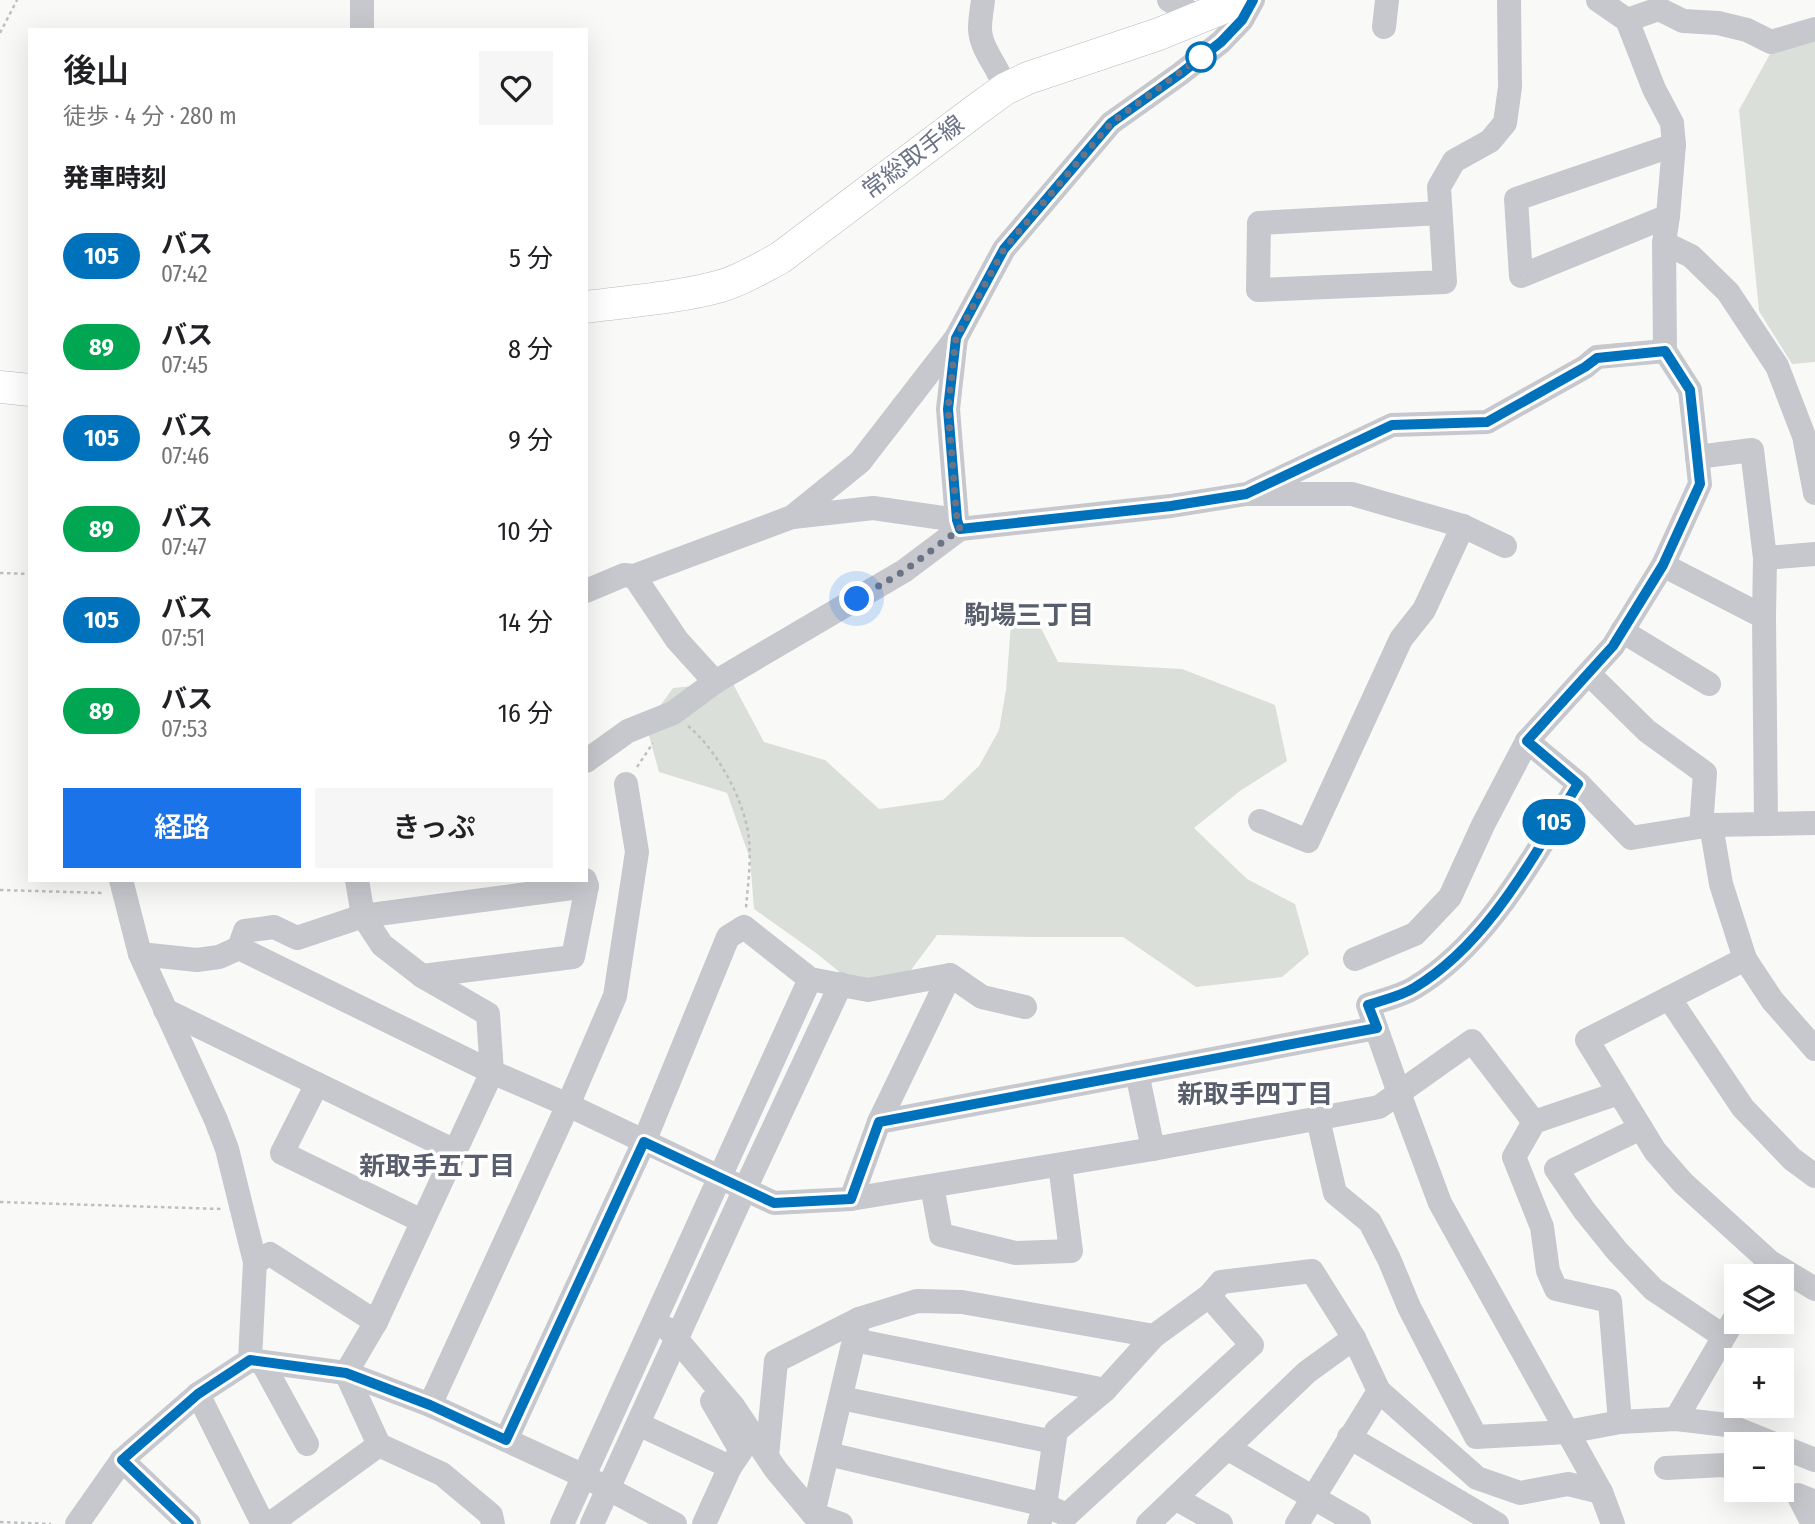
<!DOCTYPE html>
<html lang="ja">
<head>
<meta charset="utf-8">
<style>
  body { margin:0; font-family:"Fira Sans Condensed","Noto Sans JP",sans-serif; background:#f6f6f6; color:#202124; height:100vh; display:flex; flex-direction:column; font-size:26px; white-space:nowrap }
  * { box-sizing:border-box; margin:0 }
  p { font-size:23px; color:#757577 }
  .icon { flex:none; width:38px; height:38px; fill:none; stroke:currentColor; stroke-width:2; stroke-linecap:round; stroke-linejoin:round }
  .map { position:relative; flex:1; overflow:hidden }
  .sheet { position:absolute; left:28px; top:28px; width:560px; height:854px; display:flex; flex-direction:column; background:#fff; border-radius:0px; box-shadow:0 7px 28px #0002 }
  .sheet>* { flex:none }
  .badge { padding:0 14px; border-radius:23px; font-size:24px; line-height:46px }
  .buttons { position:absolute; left:1724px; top:1264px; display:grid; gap:14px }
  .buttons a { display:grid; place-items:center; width:70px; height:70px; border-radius:0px; background:#fff; box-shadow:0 7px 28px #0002; font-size:35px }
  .you { position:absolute; width:35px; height:35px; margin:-18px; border:5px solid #fff; border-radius:50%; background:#1a73e8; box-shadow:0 0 0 10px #1a73e833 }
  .map>.badge { position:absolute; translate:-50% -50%; box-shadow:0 0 0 4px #fff }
  h2 { padding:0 35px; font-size:26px; line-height:63px }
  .round { display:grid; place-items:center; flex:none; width:74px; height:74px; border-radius:0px; background:#f6f6f6 }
  .overview { display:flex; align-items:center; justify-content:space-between; height:119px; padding:0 35px }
  h1 { font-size:33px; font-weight:600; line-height:52px }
  .primary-button { display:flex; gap:14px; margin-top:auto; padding:14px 35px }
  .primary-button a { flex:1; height:80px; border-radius:0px; background:#1a73e8; color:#fff; font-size:28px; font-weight:600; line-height:80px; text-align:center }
  .primary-button a+a { background:#f6f6f6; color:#202124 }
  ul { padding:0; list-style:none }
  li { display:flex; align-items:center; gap:21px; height:91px; padding:0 35px }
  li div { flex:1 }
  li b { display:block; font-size:26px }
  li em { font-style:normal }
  li .badge { min-width:77px; font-weight:700; text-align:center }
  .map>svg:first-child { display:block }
  .green { fill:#dae0d9 }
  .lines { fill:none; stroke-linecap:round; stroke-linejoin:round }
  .major-casing { stroke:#b7babf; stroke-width:33 }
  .path { stroke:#bebfc3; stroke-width:2.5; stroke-dasharray:3.5 3.5; stroke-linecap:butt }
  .minor { stroke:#c6c8cd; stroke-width:24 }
  .major { stroke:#fff; stroke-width:32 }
  .line-casing { stroke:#fff; stroke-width:16 }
  .line { stroke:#0072bc; stroke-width:10 }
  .walk { stroke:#6b7386; stroke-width:7; stroke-dasharray:0 12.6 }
  .stop-dot { fill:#fff; stroke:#0072bc; stroke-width:3.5 }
  .labels { text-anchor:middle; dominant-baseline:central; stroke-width:7; stroke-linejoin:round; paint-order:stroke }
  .street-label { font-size:24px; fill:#6b7386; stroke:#fff }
  .neighbourhood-label { font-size:26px; font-weight:bold; fill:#585e6c; stroke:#fff }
</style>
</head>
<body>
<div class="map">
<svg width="1815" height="1524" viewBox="0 0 1815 1524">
  <rect width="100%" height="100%" fill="#f9faf8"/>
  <!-- green -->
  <g class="green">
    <polygon points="1815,41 1815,362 1792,364 1759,311 1739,110 1770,54"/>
    <polygon points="1011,623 1040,626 1058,662 1182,669 1275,705 1287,761 1240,791 1194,828 1247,879 1295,904 1309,954 1282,977 1196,987 1123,937 1032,937 937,935 911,970 858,987 816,953 754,909 750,859 727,793 659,772 646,725 673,688 732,682 764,742 825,760 879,809 943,800 979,766 999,730 1006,690"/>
  </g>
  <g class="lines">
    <defs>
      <g id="major">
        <path d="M586,307C631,301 677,298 721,286C742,280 761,268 780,258L976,110L1005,89L1028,78L1159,34L1242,0"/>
        <polyline points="0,387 30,390"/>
      </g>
    </defs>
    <!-- major casing -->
    <use href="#major" class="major-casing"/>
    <!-- path -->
    <g class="path">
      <polyline points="0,33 17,0"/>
      <polyline points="0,573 30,574"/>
      <path d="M688,726C716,749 742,796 748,832C752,857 748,883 746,908"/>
      <polyline points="637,767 653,743"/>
      <polyline points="0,890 104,893"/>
      <polyline points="0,1202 221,1209"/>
      <polyline points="0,1522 51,1524"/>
    </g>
    <!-- minor -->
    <g class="minor">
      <polyline points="362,0 362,30"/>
      <path d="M983,0C982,9 980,19 980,28C980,50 1000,68 1005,89"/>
      <polyline points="1169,0 1188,11 1198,19"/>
      <polyline points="1598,0 1627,20 1654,89 1672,123 1674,145 1668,216 1664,243 1691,256 1728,292 1777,366 1804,436 1815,493"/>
      <polyline points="1627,20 1659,9 1683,21 1718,23 1747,30 1771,42 1815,29"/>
      <polyline points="1384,27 1387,0"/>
      <polyline points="1440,213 1259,223 1258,290 1445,282 1439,187 1454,161 1490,141 1505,123 1510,87 1509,0"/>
      <polyline points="1668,216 1521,276 1516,199 1674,145"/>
      <polyline points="956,338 948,409 957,520 960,529 1171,506 1246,494 1352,494 1463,526 1505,546"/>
      <polyline points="1697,457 1752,450 1765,558 1764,617 1766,824"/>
      <polyline points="1253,491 1392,425 1487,422 1585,367 1597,357 1665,351"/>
      <polyline points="793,517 873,508 957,520"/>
      <polyline points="1765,558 1815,554"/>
      <polyline points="1663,565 1764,617"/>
      <polyline points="634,576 677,640 715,682"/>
      <polyline points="586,591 624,575 634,576 792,517 860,462 956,338 1004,249 1111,123 1180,74 1221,42 1242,20 1253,0"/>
      <polyline points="1622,631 1709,684"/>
      <polyline points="1589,674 1647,731 1705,773 1701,827"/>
      <path d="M1527,741L1579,784C1533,856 1489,943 1414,988C1401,996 1383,1000 1368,1005L1399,1093L1440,1203L1601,1492L1613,1524"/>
      <polyline points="586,761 628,731 673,713 715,682 904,571 960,529"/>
      <polyline points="1579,784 1631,838 1711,825"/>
      <polyline points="1260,821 1308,841 1401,639 1424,610 1463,526"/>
      <polyline points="1815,823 1711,825 1721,884 1745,959 1772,1000 1815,1049"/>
      <polyline points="357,880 363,916 587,886"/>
      <polyline points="239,948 245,931 274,927 297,938 363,916 382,945 422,976 488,1014 492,1072 376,1322 346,1373 379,1445 442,1474 491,1515 493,1524"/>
      <polyline points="140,954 197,960 219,957 239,948 492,1072 568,1105 774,1203 851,1199 1153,1149 1379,1107 1472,1041 1534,1122"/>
      <polyline points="1355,959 1415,934 1450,897 1483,825 1527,741 1613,646 1663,565 1700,484 1690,390 1665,351 1664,243"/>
      <polyline points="1745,959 1587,1040 1655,1151 1683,1183 1770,1262 1815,1289"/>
      <polyline points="422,976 573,957 587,886 585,880"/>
      <polyline points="1669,998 1743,1108 1792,1159 1815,1176"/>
      <polyline points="165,1010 455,1151"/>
      <polyline points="1137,1073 1153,1149"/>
      <polyline points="317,1084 282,1153 422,1221"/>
      <polyline points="1619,1093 1534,1122 1514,1157 1542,1227 1548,1271 1556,1289 1610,1301 1620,1422"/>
      <polyline points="1318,1119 1335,1193 1370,1222 1389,1259 1409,1307 1476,1437 1567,1432 1620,1422 1676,1419 1727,1425 1774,1444"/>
      <polyline points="879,1122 1376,1028"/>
      <polyline points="1641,1128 1556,1169 1584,1210 1617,1251 1653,1289 1723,1336"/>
      <polyline points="932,1186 941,1235 1016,1253 1071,1251 1060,1165"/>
      <polyline points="851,1199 879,1122 950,975 982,997 1025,1007"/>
      <polyline points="255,1262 270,1254 376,1322"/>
      <polyline points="668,1329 733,1406 776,1470 813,1514 841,1524"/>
      <polyline points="854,1340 1105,1390"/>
      <polyline points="250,1360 346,1373 430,1405 584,1476 675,1524"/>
      <polyline points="262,1362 307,1444"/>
      <polyline points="198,1394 263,1524"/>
      <polyline points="841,1398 1054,1442"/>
      <polyline points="430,1405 568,1105 615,996 637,852 626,784"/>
      <polyline points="1676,1419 1736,1316"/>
      <polyline points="638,1424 730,1467"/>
      <polyline points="1349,1437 1497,1524"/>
      <polyline points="506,1440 644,1142 728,937 744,927 810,979 868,990 950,975"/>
      <polyline points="1782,1447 1815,1460"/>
      <polyline points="1227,1448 1359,1524"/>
      <polyline points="828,1454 1045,1505 1060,1512"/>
      <polyline points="767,1456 776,1361 859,1319"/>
      <polyline points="122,1460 189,1524"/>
      <polyline points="1666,1468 1724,1465 1736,1470"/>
      <polyline points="1175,1498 1221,1524"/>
      <polyline points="813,1514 859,1319 917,1301 962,1302 1154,1336"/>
      <polyline points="1067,1515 1252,1345 1209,1296"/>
      <polyline points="77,1524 122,1460 198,1394 250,1360 255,1262 227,1149 216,1120 140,954 121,880"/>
      <polyline points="270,1524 379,1445"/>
      <polyline points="562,1524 810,979"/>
      <polyline points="592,1524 745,1189 841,984"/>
      <polyline points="704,1524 730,1467 741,1451 712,1401"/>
      <polyline points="1039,1524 1045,1505 1056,1431 1105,1390 1154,1336 1209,1296 1221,1282 1312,1271 1354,1338 1379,1391 1477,1478 1520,1493 1568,1484 1601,1492"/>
      <polyline points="1148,1524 1307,1372 1354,1338"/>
      <polyline points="1297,1524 1379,1391"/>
      <polyline points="1813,1524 1798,1495 1815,1502"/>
    </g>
    <!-- major -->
    <use href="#major" class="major"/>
  </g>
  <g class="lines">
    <defs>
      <path id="line" d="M189,1524L122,1460L198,1394L250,1360L346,1373L430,1405L506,1440L644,1142L774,1203L851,1199L879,1122L1377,1028L1368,1005C1383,1000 1401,996 1414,988C1489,943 1533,856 1578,784L1527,741L1613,646L1663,565L1700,484L1690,390L1665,351L1597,358L1585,367L1487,422L1392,425L1246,494L1171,506L960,529L957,520L948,409L956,338L1004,249L1111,123L1180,74L1221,42L1242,20L1253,0"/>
    </defs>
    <!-- line casing -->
    <use href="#line" class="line-casing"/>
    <!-- line -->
    <use href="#line" class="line"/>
    <!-- walk -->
    <polyline class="walk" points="857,599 904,571 960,529 957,520 948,409 956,338 1004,249 1111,123 1201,57"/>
  </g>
  <!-- markers -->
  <circle class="stop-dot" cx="1201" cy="57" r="14"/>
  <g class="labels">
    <!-- street labels -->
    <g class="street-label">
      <text transform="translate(913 157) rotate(-37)">常総取手線</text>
    </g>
    <!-- neighbourhood labels -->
    <g class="neighbourhood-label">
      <text x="1029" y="615">駒場三丁目</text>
      <text x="1255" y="1094">新取手四丁目</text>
      <text x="437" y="1166">新取手五丁目</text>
    </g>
  </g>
</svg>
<div class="buttons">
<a><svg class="icon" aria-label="layers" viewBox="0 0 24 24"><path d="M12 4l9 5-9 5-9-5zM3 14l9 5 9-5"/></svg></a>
<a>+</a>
<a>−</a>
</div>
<div class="you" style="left:857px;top:599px"></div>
<b class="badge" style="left:1554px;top:822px;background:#0072bc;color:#fff">105</b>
<section class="sheet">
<div class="overview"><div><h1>後山</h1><p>徒歩 · 4 分 · 280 m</p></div><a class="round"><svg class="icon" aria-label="heart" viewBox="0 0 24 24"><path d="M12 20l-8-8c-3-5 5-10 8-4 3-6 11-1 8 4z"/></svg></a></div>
<h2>発車時刻</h2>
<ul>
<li><span class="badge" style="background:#0072bc;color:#fff">105</span><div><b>バス</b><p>07:42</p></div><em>5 分</em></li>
<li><span class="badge" style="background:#00a651;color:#fff">89</span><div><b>バス</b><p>07:45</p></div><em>8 分</em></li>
<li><span class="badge" style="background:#0072bc;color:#fff">105</span><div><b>バス</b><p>07:46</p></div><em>9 分</em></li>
<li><span class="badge" style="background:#00a651;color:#fff">89</span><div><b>バス</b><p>07:47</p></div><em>10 分</em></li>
<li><span class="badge" style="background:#0072bc;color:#fff">105</span><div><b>バス</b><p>07:51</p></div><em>14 分</em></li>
<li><span class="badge" style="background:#00a651;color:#fff">89</span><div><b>バス</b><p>07:53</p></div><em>16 分</em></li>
</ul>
<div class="primary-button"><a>経路</a><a>きっぷ</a></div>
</section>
</div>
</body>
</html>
